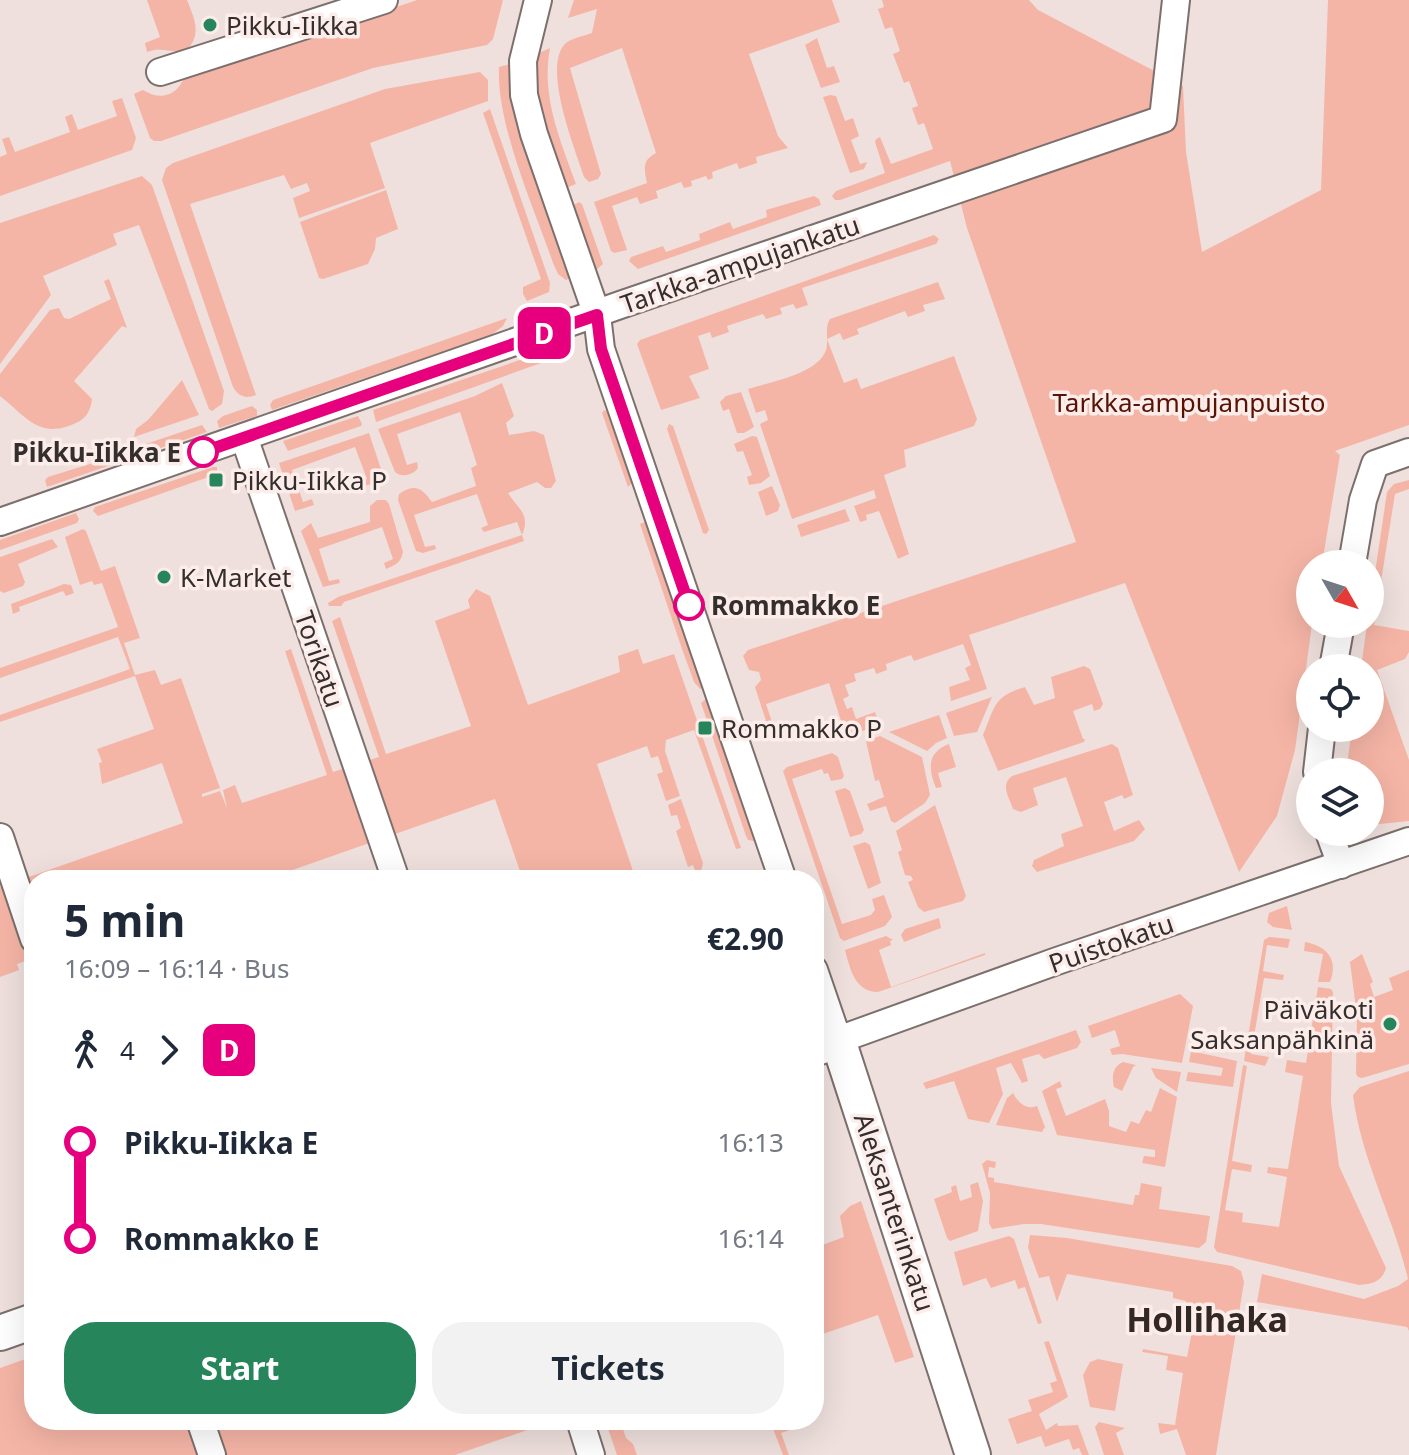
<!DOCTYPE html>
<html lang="en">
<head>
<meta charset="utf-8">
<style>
  body { margin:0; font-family:"Noto Sans",sans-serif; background:#f2f2f3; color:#1f2937; height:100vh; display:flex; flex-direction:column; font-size:30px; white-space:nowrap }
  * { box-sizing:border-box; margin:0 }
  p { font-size:26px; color:#747a83 }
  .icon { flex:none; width:44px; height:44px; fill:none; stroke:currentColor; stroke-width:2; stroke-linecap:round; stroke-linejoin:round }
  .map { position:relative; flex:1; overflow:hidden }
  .drawer { position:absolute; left:24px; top:870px; width:800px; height:560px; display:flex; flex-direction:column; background:#fff; border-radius:32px; box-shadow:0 8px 32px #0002 }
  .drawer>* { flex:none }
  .badge { padding:0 16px; border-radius:12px; font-size:28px; line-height:52px }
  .needle { width:52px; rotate:129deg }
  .fabs { position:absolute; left:1296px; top:550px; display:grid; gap:16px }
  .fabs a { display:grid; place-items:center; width:88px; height:88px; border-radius:50%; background:#fff; box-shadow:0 8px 32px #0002; font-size:40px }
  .map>.badge { position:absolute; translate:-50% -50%; box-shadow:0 0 0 4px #fff }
  .legs { display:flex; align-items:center; gap:12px; height:88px; padding:0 40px; font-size:26px }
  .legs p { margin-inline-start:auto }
  .head { display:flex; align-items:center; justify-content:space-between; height:136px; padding:0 40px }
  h1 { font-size:44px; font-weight:700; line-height:60px }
  .cta { display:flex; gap:16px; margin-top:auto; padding:16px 40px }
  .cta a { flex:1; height:92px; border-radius:32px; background:#27855b; color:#fff; font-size:32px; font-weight:700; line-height:92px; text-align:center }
  .cta a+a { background:#f2f2f3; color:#1f2937 }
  ul { padding:0 40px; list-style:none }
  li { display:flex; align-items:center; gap:28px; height:96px; font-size:30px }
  li i { display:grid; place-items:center; width:12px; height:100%; margin:0 10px; background:currentColor }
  li i::after { content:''; width:20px; height:20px; margin:-10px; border:6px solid; border-radius:50%; background:#fff }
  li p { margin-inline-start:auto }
  li:first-child i { background:linear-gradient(#0000 50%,currentColor 0) }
  li:last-child i { background:linear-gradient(currentColor 50%,#0000 0) }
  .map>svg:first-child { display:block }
  .green { fill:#f5b5a6 }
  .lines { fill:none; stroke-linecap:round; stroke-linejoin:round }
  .minor-casing { stroke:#7c706d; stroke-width:30 }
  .major-casing { stroke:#7c706d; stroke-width:38 }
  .minor { stroke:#fff; stroke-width:26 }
  .major { stroke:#fff; stroke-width:34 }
  .line-1-casing { stroke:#fff; stroke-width:18 }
  .line-1 { stroke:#e6007e; stroke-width:12 }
  .poi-dot { fill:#27855b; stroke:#fcedea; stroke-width:3 }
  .stop-1-dot { fill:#fff; stroke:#e6007e; stroke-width:4 }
  .labels { text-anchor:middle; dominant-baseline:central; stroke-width:7; stroke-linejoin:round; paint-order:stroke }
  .poi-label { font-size:26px; fill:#342e2d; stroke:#fcedea; text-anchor:start }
  .street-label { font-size:26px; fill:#342e2d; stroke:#fcedea }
  .park-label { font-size:26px; fill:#581305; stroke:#fcedea }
  .stop-label { font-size:26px; font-weight:bold; fill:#342e2d; stroke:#fcedea; text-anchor:end }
  .district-label { font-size:34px; font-weight:bold; fill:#322825; stroke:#fcedea }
</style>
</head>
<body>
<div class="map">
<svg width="1409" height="1455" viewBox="0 0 1409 1455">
  <rect width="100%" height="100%" fill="#efe0dd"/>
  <!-- green -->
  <g class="green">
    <path d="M147,0H187C194,18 202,33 188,49C174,55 162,46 147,52L145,43L160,37Z"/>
    <path d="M417,0H503L493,39L487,45L373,68L161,141H154L150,138L134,94L143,90C164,103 180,93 187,71L263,52Z"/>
    <path d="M574,0H832L840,22L749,54L778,136L788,148L756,157L757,163L739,169L737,163L712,172L713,178L708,180L706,176L691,181L692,186L684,188L681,182L656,191L658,198L640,204L637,197L612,206L627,250L614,253L611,251L594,202L647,183C644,169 642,160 656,153L622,48L570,68L601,174L598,179L589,182L584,177C575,149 543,70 564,45C570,38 584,36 592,33L597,9L568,18Z"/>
    <polygon points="882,0 1029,0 1038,10 1183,86 1186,152 1202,252 1321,190 1328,0 1409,0 1409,425 1335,451 1340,455 1322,564 1310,564 1312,624 1295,750 1277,816 1239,872 1125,583 969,635 987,689 951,701 949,687 970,680 965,668 971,665 963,644 914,661 911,655 886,664 887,670 876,674 874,668 854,674 856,681 845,685 849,696 843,699 847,709 852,707 856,719 875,712 879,725 846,737 829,683 766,704 773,725 767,724 755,687 761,680 759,672 749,670 743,656 748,650 1076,542 967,228 950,161 840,200 835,200 832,196 836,191 885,173 875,142 876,139 880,137 891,164 933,149 924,123 918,125 912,108 918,106 909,81 904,83 893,54 900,51 892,27 885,29 878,9 884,7"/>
    <polygon points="817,38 827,68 834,66 840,82 821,88 805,45"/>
    <path d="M550,48C541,97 560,139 576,184L566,188C553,148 525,95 539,53Z"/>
    <path d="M510,64L512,103L516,119L570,278L566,280L558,274L553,263C534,208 496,124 499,67Z"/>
    <path d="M480,72L488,80V101L370,143L385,188L299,218L293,198L310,191L307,183L291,189L284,175L190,204L256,395C246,399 239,397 233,387L162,180L166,168L173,163L385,89Z"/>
    <polygon points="830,95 836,96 845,121 853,118 859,136 851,140 860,164 867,162 864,169 850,173 823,97"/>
    <polygon points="122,98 136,138 132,150 0,196 0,157 7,154 2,139 9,137 15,152 70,132 65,117 72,114 78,130 117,116 112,101"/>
    <polygon points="490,109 550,283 549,292 527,301 523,294 523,287 541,279 483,113"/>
    <polygon points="142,176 152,185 224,391 222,404 212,411 209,409 139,225 113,234 117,245 43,276 51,295 0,364 0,223"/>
    <polygon points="386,190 398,229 376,238 375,249 368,264 323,279 319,278 300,222"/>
    <polygon points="814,196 819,199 821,205 638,269 629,261 631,257 663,246 666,252 700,240 699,234 730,222 733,229 767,217 766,210"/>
    <polygon points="579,202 582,204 603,264 595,271 572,206"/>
    <polygon points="934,235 939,239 936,244 802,288 808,305 796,309 793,304 780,308 782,314 766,319 763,314 727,326 729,332 712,338 710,332 698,336 709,369 689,376 700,398 661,410 637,344 640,340"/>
    <path d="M109,279L127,328L122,326L74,381L92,399C91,410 86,419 76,423C39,440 27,417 0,396V374L50,310L59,308L64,318L69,319L111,299L104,281Z"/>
    <path d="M938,282L945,299L923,305L925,311L908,317L905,311L857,329L859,334L843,340L840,333L827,339L844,383L857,378L861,389L954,356L977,419L974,426L904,450L906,467L884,475L909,554L898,559L879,511L866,515L867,520L860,522L854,506L876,498L874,490L792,519L760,424L768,420L765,410L756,413L748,389C770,382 818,374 826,350C829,339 824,328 830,319Z"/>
    <polygon points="507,318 503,326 491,335 272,410 270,405 273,400"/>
    <polygon points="564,345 558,357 376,422 373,410"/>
    <polygon points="182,380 199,415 134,437 136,429 148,420"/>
    <path d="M502,383L514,416L506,423L509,435L534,431L544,435L556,481L551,488H545L537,482L508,493C518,509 531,514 522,535L524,541L344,602L341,606H329L328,603L338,597L522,535L517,522L484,532L481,528L488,525L477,494L414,515L425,547L435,545L436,549L423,553L416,551L398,500L399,494C415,483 422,488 432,502L476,486L471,468L477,465L460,412L397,434L407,465L417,462L418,468C413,475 402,478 395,472L378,429L475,396Z"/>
    <polygon points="741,392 754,427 744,433 737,433 729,409 723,411 720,402 726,396"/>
    <polygon points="252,406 257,410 257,416 219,428 217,421 223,416"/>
    <polygon points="604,410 610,413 633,482 628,487 602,413"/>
    <polygon points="358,416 362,424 361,426 288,451 283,441"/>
    <polygon points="669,424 673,426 709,530 706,534 703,533 667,429"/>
    <polygon points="202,425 207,432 137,456 134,450 137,447"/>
    <polygon points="369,433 382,472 379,482 360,487 358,483 367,479 355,447 292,470 303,502 312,499 314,505 295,511 279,463"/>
    <polygon points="752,436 757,437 770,476 761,483 749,485 747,477 752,475 743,451 737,452 734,444"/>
    <polygon points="122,454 125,460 47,487 45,480 48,477"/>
    <polygon points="213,467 217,467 217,474 98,516 93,511 95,507"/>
    <polygon points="1409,480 1409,489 1395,494 1374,625 1409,631 1409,652 1405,659 1377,670 1409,760 1409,821 1370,825 1370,772 1346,772 1352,728 1370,728 1370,668 1361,668 1367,624 1370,624 1370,607 1387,492 1394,484"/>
    <polygon points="772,486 780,505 778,511 766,516 758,492"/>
    <path d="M377,500H386L389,504L403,552C401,563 395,565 386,569L384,563L393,559L382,527L319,549L329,581L339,579L340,583L323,587L301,531L311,523L318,538L370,522V506Z"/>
    <polygon points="845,509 850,521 801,537 797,525"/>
    <polygon points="76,513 79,519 77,523 0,550 0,540"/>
    <polygon points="647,521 704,687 700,689 694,682 682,649 640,524"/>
    <polygon points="83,529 86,531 101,571 115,566 140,638 124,643 135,675 155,670 161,685 181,678 220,788 202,794 202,797 220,791 227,808 223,790 235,785 242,803 327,775 285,651 291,649 333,772 379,757 332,621 340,617 386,754 471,726 435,621 470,608 468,600 476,589 490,596 528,705 620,672 618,656 638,649 643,664 674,654 741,848 736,849 694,730 666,740 665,751 680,796 666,801 657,774 663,772 658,756 651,758 647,746 597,764 636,880 523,880 495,799 264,880 34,880 34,958 17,964 19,970 0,977 0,887 183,823 162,763 102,784 99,763 102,762 97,749 154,729 135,676 0,722 0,715 130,669 118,637 0,678 0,668 118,627 102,583 94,585 92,581 80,585 65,537"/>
    <polygon points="52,539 58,547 18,564 25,582 23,586 4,593 0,591 0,557"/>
    <polygon points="64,584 71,585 74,593 66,596 63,591 19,607 20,611 13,614 11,604"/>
    <path d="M1084,666L1090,669L1103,704L1100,709L1094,711L1092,704L1073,711L1083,739H1085L1084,742L998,771L983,735C995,707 993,696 1025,687L1034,705L1055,698L1051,677Z"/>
    <polygon points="992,697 977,732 954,736 946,713"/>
    <polygon points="707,698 755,839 754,841 748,840 746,836 701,703"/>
    <polygon points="939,715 947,738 936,743 927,751 889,732"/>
    <polygon points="880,736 922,757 930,795 925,803 895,823 891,821 886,806 870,811 867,804 884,797 879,780 875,781 866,741"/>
    <path d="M949,744L956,767L938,773L942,787L936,788C928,769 927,752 949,744Z"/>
    <path d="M1112,744L1118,748L1133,795L1124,799L1122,795L1104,802L1114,831L1139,820L1145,829L1134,841L1037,872L1032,866L1034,860L1064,846L1061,834L1083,826L1066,777L1033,788L1038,805L1021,812L1013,809C1009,797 1000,785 1012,776Z"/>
    <polygon points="832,753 838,757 844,776 842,779 831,781 828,773 824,774 822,769 792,779 842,924 871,915 875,910 872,899 884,895 892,917 885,926 844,941 840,938 783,771 787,767"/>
    <polygon points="845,788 850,791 864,830 861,834 850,837 835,791"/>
    <polygon points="681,799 703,863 699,880 693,865 688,867 676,831 681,828 677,815 671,816 668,805"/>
    <polygon points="935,805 966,896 963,901 924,912 918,907 908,882 913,880 911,876 905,875 898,852 902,850 896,831"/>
    <polygon points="865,842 870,845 881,883 868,889 853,846"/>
    <polygon points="1287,906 1292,930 1273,927 1267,922 1269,913"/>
    <polygon points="939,918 941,928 904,942 901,935 905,929"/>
    <path d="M886,936L893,940L890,941L891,945L879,950L891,987L985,953V955L878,992C855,992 850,969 845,950Z"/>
    <polygon points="1269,937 1290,939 1288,948 1267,945 1263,971 1284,975 1283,980 1264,978 1251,1054 1269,1057 1265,1066 1244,1061 1264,940"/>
    <path d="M1305,942C1327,946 1339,960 1330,982H1318L1323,954L1304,951Z"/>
    <polygon points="1362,954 1373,982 1370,984 1374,997 1393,990 1389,978 1409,970 1409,1064 1362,1078 1358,1077 1356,1074 1357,1016 1350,962"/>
    <path d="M1318,987L1331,989L1333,992L1331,1103L1339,1166L1386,1268C1382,1282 1372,1284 1359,1285L1217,1252L1214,1247L1243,1065L1247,1066L1232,1161L1252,1165L1251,1172L1232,1169L1225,1210L1243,1213L1242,1222L1279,1227L1287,1177L1267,1173L1268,1167L1288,1169L1303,1076L1285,1072L1287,1060L1306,1063Z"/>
    <polygon points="1180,994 1193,1006 1182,1063 1122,1054 1112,1055 1110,1049 1120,1046 1115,1030 1092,1038 1088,1026"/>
    <polygon points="1076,1030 1081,1042 1077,1048 1044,1059 1039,1054 1022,1059 1028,1081 1022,1083 1011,1063 996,1068 1003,1094 989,1123 968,1119 954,1081 926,1089 923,1083"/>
    <polygon points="1191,1051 1237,1061 1233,1087 1186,1081 1188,1072 1221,1076 1223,1068 1189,1062"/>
    <path d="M1123,1062L1136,1065L1133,1067L1122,1091L1114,1087C1112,1076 1112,1067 1123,1062Z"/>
    <polygon points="1151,1068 1181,1072 1177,1092 1156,1078"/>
    <path d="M1409,1071V1331L1407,1327L1257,1302L1262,1274L1364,1299L1398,1286L1408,1279C1393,1216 1361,1159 1353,1095L1360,1087Z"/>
    <polygon points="1060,1081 1062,1087 1056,1089 1066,1116 1105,1099 1109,1111 1109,1126 1126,1132 1131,1121 1139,1124 1146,1110 1151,1112 1160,1088 1177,1097 1165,1167 1142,1163 1144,1156 1155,1157 1155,1150 1057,1135 1042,1091"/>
    <path d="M1013,1093C1018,1103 1027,1110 1037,1106L1045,1127L1042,1132L996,1125L1007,1098Z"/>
    <polygon points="987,1160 996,1162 995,1168 989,1167 988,1177 994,1178 994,1182 1133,1205 1135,1195 1139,1195 1141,1183 1162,1187 1159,1209 1210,1216 1206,1242 1199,1248 1041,1224 1024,1224 992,1229 989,1223 990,1193 982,1164"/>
    <polygon points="978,1182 983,1201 978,1231 950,1241 947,1238 934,1199 952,1192 951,1187 956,1185 960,1201 972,1197 970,1185"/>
    <polygon points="861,1201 914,1357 895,1363 878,1315 814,1337 814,1248 844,1237 840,1216 850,1206"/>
    <polygon points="1030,1235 1067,1238 1232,1266 1241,1271 1244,1282 1216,1455 1186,1455 1177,1429 1160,1434 1158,1423 1175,1425 1183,1373 1166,1370 1168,1356 1142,1352 1143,1349 1187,1357 1193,1327 1182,1325 1186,1301 1173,1298 1173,1292 1067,1274 1057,1302 1049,1276 1039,1278 1028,1248"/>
    <polygon points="1009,1236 1014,1239 1042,1323 1038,1324 1025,1287 1018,1289 1015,1280 991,1288 986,1278 963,1286 954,1252"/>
    <polygon points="1049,1341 1068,1397 1039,1414 1046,1430 1057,1423 1058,1426 1078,1425 1089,1455 1082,1455 1079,1448 1073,1450 1069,1439 1045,1447 1041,1436 1017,1444 1008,1419 1032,1411 1028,1400 1053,1392 1050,1383 1057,1381 1044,1342"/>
    <polygon points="34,1356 34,1420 556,1420 455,1455 0,1455 0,1368"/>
    <polygon points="1098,1359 1123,1364 1115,1411 1090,1407 1083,1375 1090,1362"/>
    <polygon points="605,1420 620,1420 626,1438 633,1444 637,1455 617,1455"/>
    <polygon points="778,1420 805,1420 807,1424 781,1433 789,1455 783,1455 771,1423"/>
    <polygon points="1099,1422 1125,1428 1116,1433 1124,1455 1104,1455 1095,1427"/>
  </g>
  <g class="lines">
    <defs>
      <g id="minor">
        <polyline points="538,0 523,61 524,95 534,134 597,315 601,349 783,880"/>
        <polyline points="160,72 384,0"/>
        <polyline points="244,437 396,880"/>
        <polyline points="0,522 623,304 1163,119 1176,0"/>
        <polyline points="1352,564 1363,500 1375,464 1409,452"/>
        <polyline points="1333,668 1341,624"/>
        <polyline points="1317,772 1322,728"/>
        <polyline points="1329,832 1341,865"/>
        <polyline points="0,837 34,939"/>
        <polyline points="814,970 838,1040 1057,961 1409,841"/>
        <polyline points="200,1420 212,1455"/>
        <polyline points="580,1420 591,1455"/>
      </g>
      <g id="major">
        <polyline points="814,1049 838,1040 973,1455"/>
        <polyline points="0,1333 34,1321"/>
      </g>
    </defs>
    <!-- minor casing -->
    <use href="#minor" class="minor-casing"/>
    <!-- major casing -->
    <use href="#major" class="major-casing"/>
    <!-- minor -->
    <use href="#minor" class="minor"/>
    <!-- major -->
    <use href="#major" class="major"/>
  </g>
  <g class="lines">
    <defs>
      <polyline id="line-1" points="203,452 597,315 601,349 689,605"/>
    </defs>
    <!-- line-1 casing -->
    <use href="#line-1" class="line-1-casing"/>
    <!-- line-1 -->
    <use href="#line-1" class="line-1"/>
  </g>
  <!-- markers -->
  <g class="poi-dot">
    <circle cx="210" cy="25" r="8"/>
    <rect x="208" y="472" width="16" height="16" rx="4"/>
    <circle cx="164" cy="577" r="8"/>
    <rect x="697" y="720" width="16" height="16" rx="4"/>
    <circle cx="1390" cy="1024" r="8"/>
  </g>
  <g class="stop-1-dot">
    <circle cx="203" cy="452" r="14"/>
    <circle cx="689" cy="605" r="14"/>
  </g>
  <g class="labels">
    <!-- poi labels -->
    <g class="poi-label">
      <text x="226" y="25">Pikku-Iikka</text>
      <text x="232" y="480">Pikku-Iikka P</text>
      <text x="180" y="577">K-Market</text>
      <text x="721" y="728">Rommakko P</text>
      <text x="1374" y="1009" text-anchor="end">Päiväkoti<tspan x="1374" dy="30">Saksanpähkinä</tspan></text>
    </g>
    <!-- street labels -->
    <g class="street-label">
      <text transform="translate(740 264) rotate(-19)">Tarkka-ampujankatu</text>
      <text transform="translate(320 659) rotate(71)">Torikatu</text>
      <text transform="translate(1111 943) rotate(-19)">Puistokatu</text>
      <text transform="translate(895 1212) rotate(72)">Aleksanterinkatu</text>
    </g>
    <!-- park labels -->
    <g class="park-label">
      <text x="1189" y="402">Tarkka-ampujanpuisto</text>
    </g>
    <!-- stop labels -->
    <g class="stop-label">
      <text x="181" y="452">Pikku-Iikka E</text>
      <text x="711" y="605" text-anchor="start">Rommakko E</text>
    </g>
    <!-- district labels -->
    <g class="district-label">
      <text x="1207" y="1319">Hollihaka</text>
    </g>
  </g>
</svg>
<div class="fabs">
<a><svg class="needle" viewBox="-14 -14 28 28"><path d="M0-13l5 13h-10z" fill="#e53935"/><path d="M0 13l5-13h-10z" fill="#747a83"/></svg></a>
<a><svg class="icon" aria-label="locate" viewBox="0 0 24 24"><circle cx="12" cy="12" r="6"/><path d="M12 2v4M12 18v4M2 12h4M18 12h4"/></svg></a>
<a><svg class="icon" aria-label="layers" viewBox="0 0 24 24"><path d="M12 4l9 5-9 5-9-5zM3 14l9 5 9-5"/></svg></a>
</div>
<b class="badge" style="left:544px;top:333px;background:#e6007e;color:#fff">D</b>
<section class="drawer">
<div class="head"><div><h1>5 min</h1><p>16:09 – 16:14 · Bus</p></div><b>€2.90</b></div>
<div class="legs"><svg class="icon" aria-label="walk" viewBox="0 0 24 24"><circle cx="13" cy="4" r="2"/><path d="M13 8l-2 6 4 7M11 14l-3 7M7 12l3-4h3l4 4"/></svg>4<svg class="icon" aria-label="forward" viewBox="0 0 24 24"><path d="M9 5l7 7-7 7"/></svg><b class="badge" style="background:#e6007e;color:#fff">D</b></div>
<ul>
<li><i style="color:#e6007e"></i><b>Pikku-Iikka E</b><p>16:13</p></li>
<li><i style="color:#e6007e"></i><b>Rommakko E</b><p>16:14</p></li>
</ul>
<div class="cta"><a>Start</a><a>Tickets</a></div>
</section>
</div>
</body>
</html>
